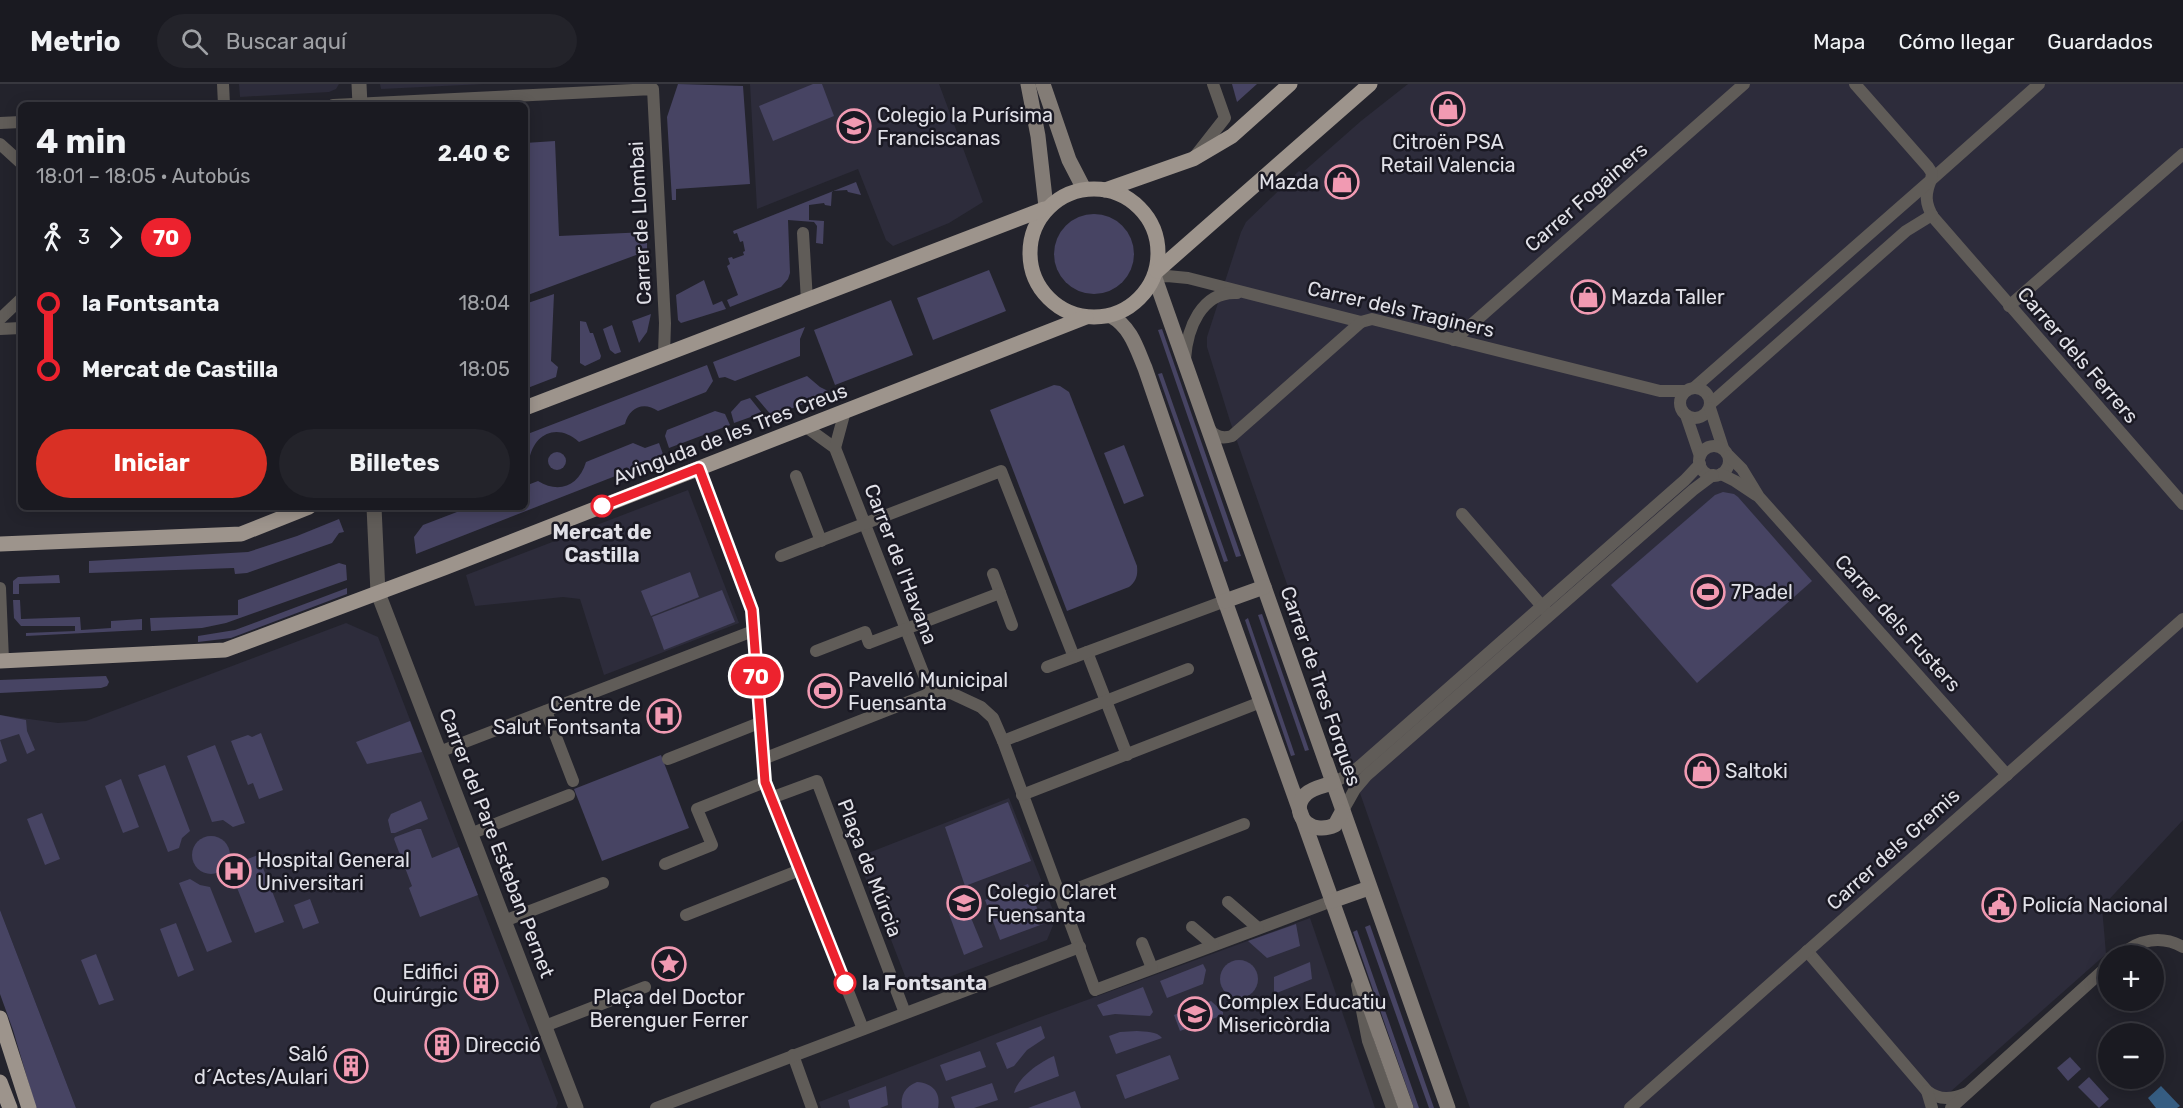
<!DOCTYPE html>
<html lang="es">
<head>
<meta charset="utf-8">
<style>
  body { margin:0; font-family:Rubik,sans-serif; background:#23232a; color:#f1f3f6; height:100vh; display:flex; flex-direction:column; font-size:22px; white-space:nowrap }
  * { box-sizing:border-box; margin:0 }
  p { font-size:20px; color:#9fa1a5 }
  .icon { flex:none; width:33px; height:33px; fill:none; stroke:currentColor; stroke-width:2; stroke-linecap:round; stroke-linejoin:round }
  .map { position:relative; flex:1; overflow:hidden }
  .side { position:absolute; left:18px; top:18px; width:510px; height:408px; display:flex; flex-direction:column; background:#1a1a21; border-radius:9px; box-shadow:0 3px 15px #0003,0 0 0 2px #38383f }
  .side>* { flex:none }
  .badge { padding:0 12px; border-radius:20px; font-size:21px; line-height:39px }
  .fabs { position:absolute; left:2098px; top:861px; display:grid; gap:12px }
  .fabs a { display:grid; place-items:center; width:66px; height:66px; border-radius:50%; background:#1a1a21; box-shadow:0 3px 15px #0003,0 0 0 2px #38383f; font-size:30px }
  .map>.badge { position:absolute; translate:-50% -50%; box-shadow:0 0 0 3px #fff }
  .legs { display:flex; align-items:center; gap:9px; height:66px; padding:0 18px; font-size:20px }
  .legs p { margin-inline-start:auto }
  .headline { display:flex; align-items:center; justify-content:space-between; height:102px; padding:0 18px }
  h1 { font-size:33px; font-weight:700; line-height:45px }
  .button { display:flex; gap:12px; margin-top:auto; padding:12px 18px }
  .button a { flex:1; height:69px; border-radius:36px; background:#d93025; color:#fff; font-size:24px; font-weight:700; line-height:69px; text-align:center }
  .button a+a { background:#23232a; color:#f1f3f6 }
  ul { padding:0 18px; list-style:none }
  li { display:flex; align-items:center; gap:21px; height:66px; font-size:22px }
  li i { display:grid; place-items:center; width:9px; height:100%; margin:0 8px; background:currentColor }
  li i::after { content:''; width:15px; height:15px; margin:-8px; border:4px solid; border-radius:50%; background:#1a1a21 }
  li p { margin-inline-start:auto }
  li:first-child i { background:linear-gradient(#0000 50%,currentColor 0) }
  li:last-child i { background:linear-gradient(currentColor 50%,#0000 0) }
  header { display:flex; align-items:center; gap:36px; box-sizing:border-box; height:84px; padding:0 30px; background:#1a1a21; border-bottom:2px solid #38383f }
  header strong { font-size:28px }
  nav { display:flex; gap:33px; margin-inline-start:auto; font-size:21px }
  .search { width:420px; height:54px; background:#23232a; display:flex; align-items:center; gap:15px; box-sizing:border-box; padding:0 21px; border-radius:33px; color:#9fa1a5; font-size:22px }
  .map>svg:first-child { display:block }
  .built { fill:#2d2c3b }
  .green { fill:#474463 }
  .water { fill:#365d82 }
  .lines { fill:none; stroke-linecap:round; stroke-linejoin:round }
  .minor { stroke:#605c58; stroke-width:12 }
  .tertiary { stroke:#605c58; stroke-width:15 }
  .secondary { stroke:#837c76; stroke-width:15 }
  .primary { stroke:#9d948c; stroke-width:15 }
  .line-1-casing { stroke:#fff; stroke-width:14 }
  .line-1 { stroke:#ed222e; stroke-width:9 }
  .stop-1-dot { fill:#fff; stroke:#ed222e; stroke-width:3 }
  .labels { text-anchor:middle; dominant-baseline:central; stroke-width:5; stroke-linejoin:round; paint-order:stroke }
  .poi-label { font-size:20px; fill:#e1e1e8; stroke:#1a1923; text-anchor:start }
  .street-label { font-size:20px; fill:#e1e1e8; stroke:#1a1923 }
  .stop-label { font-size:20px; font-weight:bold; fill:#e1e1e8; stroke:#1a1923 }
</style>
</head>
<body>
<header>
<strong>Metrio</strong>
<div class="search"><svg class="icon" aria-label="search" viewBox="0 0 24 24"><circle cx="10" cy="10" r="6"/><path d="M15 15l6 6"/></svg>Buscar aquí</div>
<nav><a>Mapa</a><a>Cómo llegar</a><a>Guardados</a></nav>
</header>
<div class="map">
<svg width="2183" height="1024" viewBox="0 0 2183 1024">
  <rect width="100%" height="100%" fill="#23232c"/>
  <!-- built -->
  <g class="built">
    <polygon points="239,0 339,0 336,5 329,8 240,13"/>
    <polygon points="380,0 484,0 381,5"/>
    <polygon points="750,0 939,0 983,118 949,139 893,162 886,156 858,85 757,125"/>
    <polygon points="1408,0 2183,0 2183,736 2102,823 2106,870 1932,1024 1470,1024 1230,337 1207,263 1207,253 1241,148 1246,138 1299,87 1302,89 1361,37"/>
    <polygon points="688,406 739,539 604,591 580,515 563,513 475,522 466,491"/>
    <polygon points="346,539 378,553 558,1019 556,1024 76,1024 0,826 0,631 58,639 86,637"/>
    <polygon points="1009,714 1056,834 1047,856 909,908 904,893 905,892 871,804 869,804 858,773"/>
    <polygon points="1310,834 1375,1024 821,1024 819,1018 1027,938"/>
  </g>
  <!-- green -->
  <g class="green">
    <polygon points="678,0 743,2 750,100 676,105 676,116 672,116 667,33"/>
    <polygon points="813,0 822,0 834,32 773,57 759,22"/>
    <polygon points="1232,0 1257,0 1237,18"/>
    <polygon points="555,57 559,152 647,148 647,167 525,212 525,59"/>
    <polygon points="856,98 861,111 848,108 847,106 832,107 831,122 825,121 824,119 809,121 809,136 824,137 823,160 816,159 817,142 814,138 788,136 790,189 788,195 781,203 730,223 727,216 738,211 727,182 730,180 728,174 732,173 733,175 744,171 743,168 745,167 743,157 740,158 737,149 734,150 733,147"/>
    <circle cx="1094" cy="170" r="40"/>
    <polygon points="989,186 1006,227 933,256 917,214"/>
    <polygon points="704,196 713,221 722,217 726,225 681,239 678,236 676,211"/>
    <polygon points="554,210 551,277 558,283 556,293 525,305 525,220"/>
    <polygon points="891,216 913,271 835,301 814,246"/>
    <polygon points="651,230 647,248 639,259 632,237"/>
    <polygon points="580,237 586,238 590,249 593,249 601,272 600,275 585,282 580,279"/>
    <polygon points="612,241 621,268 615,270 610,266 603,245"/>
    <polygon points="805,243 800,255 800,272 735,297 725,293 719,294 713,278"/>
    <polygon points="1162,245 1241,472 1236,473 1158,246"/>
    <path d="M707,281L713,297L706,308L658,327C644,317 629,323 625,340L579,358C557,338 533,350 529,377L525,379V351Z"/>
    <polygon points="1162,289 1228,477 1224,478 1158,290"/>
    <polygon points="807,292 820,303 832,309 772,332 755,312"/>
    <path d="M1054,301L1060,302L1069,308L1137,482C1138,492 1136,497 1129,503L1067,527L990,326Z"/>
    <polygon points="750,314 762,329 734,339 731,328 741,317"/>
    <polygon points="715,327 725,330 730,341 669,364 665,352 667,346"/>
    <path d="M633,359L645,364L659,359L664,373L416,470L414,453L423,441L470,423H525V402L538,397C559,410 579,402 586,378Z"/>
    <polygon points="1124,361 1144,412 1124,420 1104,369"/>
    <circle cx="557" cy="377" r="9"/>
    <polygon points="1723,408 1734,410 1738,413 1812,497 1697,599 1611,501 1715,411"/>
    <polygon points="339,435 344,448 339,449 332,459 247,489 235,490 234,484 89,489 89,477 248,468 297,452"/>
    <polygon points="339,479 346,481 347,496 226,539 202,544 151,547 150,534 238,531 238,516"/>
    <polygon points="690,488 699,513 651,532 641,507"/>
    <polygon points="59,491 60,499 19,500 19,510 13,510 13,497 18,493"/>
    <polygon points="347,504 347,510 231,554 198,558 198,552 235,546"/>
    <polygon points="722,506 735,538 664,566 652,533"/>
    <polygon points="13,516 20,516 21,535 80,533 81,546 111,544 111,537 142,535 142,546 26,552 26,549 75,547 75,542 21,542 14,534"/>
    <polygon points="1262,530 1309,666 1305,667 1258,531"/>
    <polygon points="1248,534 1295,671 1291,672 1245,536"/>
    <polygon points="106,592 109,598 107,602 101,604 0,609 0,596"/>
    <polygon points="0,631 26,636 27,647 35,666 27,670 19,650 0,656 7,677 0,680"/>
    <polygon points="410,637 422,668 367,680 356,658"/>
    <polygon points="261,649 283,706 259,715 253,699 248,701 231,657 248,651 252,653"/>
    <polygon points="215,661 245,739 233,743 223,736 212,738 187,672"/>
    <polygon points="661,671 689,744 602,777 574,705"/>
    <polygon points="165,681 190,747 182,754 179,764 168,768 138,691"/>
    <polygon points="121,695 139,743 123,749 105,702"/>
    <polygon points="421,717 428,735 395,749 391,749 388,736 391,730"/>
    <polygon points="1008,718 1031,777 965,802 945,743"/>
    <polygon points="42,729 60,775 45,781 27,735"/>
    <polygon points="417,745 421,745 432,774 459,763 478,811 420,833 409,804 412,802 394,755 395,753"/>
    <circle cx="211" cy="771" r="19"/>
    <polygon points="258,771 284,838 255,849 234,796 243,787 245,776"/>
    <polygon points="190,795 200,801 210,803 232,858 207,868 179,799"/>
    <polygon points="1028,800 1043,840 1000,856 985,816"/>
    <polygon points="310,815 319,839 303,845 294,821"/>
    <polygon points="967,824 983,863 964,871 949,830"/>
    <polygon points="0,826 76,1024 36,1024 13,946 0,910"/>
    <polygon points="176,839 194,886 178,893 160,845"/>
    <polygon points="1296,840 1300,862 1267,874 1248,857"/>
    <polygon points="1370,841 1434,1024 1429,1024 1365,843"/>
    <polygon points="1357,846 1419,1024 1414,1024 1353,848"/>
    <polygon points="96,870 114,916 99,921 81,876"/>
    <circle cx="1239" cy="895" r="19"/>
    <polygon points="1310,878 1312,895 1274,910 1274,893"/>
    <polygon points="1203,880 1206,886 1203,900 1167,914 1160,897"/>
    <polygon points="1143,903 1153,928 1150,932 1115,930 1103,932 1097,921"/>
    <polygon points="1211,917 1223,928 1223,931 1180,947 1174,931"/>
    <polygon points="1041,942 1045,954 1027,966 1014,982 1007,985 996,959"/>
    <path d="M1137,947C1145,948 1157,947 1162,954L1116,970L1109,952L1120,948Z"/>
    <polygon points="980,967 986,983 946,997 940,981"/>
    <polygon points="1170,971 1179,995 1125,1015 1116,991"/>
    <path d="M1054,972L1059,992L1014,1009C1018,993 1040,978 1054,972Z"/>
    <polygon points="2070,973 2081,985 2068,997 2057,984"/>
    <polygon points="2089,993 2109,1015 2099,1024 2078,1003"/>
    <path d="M917,998C933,999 941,1009 938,1024H902C900,1011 905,1003 917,998Z"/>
    <polygon points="992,999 998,1016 974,1024 955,1024 951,1013"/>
    <polygon points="886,1002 888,1021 880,1024 850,1024 848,1016"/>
    <polygon points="1075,1007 1081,1024 1028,1024"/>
  </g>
  <!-- water -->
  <polygon class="water" points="2161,1002 2180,1022 2177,1024 2156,1024 2148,1014"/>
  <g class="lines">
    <!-- minor -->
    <g class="minor">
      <polyline points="223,0 224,21"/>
      <path d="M2039,0L1931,96C1925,110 1925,119 1933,133L2183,420"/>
      <polyline points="333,21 653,5 665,239 664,271"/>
      <polyline points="0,39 21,38"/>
      <polyline points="0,60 21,79"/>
      <polyline points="1196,71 1225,34 1213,0"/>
      <polyline points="803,149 807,217"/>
      <polyline points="1156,193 1167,192 1188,194 1361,238 1372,235 1660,307 1686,307"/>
      <polyline points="2009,222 2183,70"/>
      <polyline points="0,235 21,215"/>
      <polyline points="0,245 21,244"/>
      <polyline points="1454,256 1744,0"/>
      <path d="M1185,275C1187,245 1201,207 1237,209"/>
      <polyline points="1695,303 1931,96 1932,89 1928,83 1855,0"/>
      <circle cx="1695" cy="319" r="15"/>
      <polyline points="1710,320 1906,147 1932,131"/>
      <polyline points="1710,324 1723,364"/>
      <polyline points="1686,331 1700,372"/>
      <polyline points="806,343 835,364 931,609"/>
      <path d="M1209,344C1214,353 1222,355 1232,352L1361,238"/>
      <circle cx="1714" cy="377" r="15"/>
      <polyline points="835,364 845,327"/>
      <polyline points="1729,372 1742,385 1759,413 2007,691"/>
      <polyline points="699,384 752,526 765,698 863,945"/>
      <polyline points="1721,390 1735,397 1756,411"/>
      <polyline points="796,392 821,457"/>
      <polyline points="1462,430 1547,528"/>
      <polyline points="781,472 1001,387 1074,573"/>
      <polyline points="993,490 1012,541"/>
      <polyline points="0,504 3,576"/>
      <polyline points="816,567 865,548 869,559 1000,509"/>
      <polyline points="1087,568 1127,671"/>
      <polyline points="1047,583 1225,517"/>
      <polyline points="546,627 573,697"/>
      <polyline points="1003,657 1188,585"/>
      <polyline points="439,668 753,547"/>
      <polyline points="668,675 759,639"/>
      <polyline points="763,675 931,609 951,609 981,623 993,634 1003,657 1095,906 1332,817"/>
      <polyline points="1332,699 1350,690 1360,682 1685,396 1700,380"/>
      <polyline points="1022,711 1261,618"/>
      <polyline points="771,714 817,697 905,929"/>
      <polyline points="1342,728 1355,705 1366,692 1693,406 1713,391"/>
      <polyline points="470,750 569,711"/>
      <polyline points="665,780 712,761 697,725 765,698"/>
      <polyline points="1060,811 1244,740"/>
      <polyline points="1228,818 1258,844"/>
      <polyline points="686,831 800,786"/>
      <polyline points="504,837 603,799"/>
      <polyline points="1192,843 1213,861"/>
      <polyline points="1142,859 1152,884"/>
      <path d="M1807,867L1927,1007C1940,1017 1952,1015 1967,1009"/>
      <path d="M2120,872C2138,855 2162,851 2183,863"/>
      <polyline points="1357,901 1368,957 1392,1024"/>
      <polyline points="545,942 645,903"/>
      <polyline points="793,971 812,1024"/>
      <polyline points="1927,1007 1932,1024"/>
      <polyline points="656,1024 1080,863"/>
      <polyline points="1630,1024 2183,535"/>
      <polyline points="1951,1024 2109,881"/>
    </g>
    <!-- tertiary -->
    <g class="tertiary">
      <polyline points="359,0 360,21"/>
      <polyline points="374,423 378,509 576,1024"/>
    </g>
    <!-- secondary -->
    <g class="secondary">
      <polyline points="1028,0 1038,52 1046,123"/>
      <polyline points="1043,0 1069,76 1084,105"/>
      <polyline points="1155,194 1448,1024"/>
      <path d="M1111,232C1131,243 1137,265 1145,284L1225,517L1406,1024"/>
      <polyline points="1225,517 1264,503"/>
      <path d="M1332,699C1324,702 1312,704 1306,710C1288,727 1309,753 1335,741L1342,728"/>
      <polyline points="1332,817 1369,804"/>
    </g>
    <!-- primary -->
    <g class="primary">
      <circle cx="1094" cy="169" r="64"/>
      <polyline points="1105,106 1193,75 1232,52 1290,0"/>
      <polyline points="1157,187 1370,0"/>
      <polyline points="525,324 1044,125"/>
      <polyline points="0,460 241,450 309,423"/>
      <polyline points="0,577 225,566 444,484 1086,233"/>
      <polyline points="0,934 29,1024"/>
      <polyline points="0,998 10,1024"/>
    </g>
  </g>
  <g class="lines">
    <defs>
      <polyline id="line-1" points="602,422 699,384 752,526 765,698 845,899"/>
    </defs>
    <!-- line-1 casing -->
    <use href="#line-1" class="line-1-casing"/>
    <!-- line-1 -->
    <use href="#line-1" class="line-1"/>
  </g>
  <!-- icons -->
  <defs>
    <symbol id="shop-ring" viewBox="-11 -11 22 22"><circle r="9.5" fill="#1a1923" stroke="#f19ab2" stroke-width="1.5"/><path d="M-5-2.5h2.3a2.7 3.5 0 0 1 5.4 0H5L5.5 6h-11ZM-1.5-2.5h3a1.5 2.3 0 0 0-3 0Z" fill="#f19ab2"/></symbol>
    <symbol id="school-ring" viewBox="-11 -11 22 22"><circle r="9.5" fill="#1a1923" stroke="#f19ab2" stroke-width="1.5"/><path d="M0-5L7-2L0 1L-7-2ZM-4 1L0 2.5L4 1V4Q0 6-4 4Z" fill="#f19ab2"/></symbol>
    <symbol id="stadium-ring" viewBox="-11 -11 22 22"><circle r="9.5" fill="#1a1923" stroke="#f19ab2" stroke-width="1.5"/><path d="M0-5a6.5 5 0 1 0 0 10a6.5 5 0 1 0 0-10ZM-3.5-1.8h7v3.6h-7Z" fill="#f19ab2"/></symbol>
    <symbol id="hospital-ring" viewBox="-11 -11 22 22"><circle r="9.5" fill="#1a1923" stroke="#f19ab2" stroke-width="1.5"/><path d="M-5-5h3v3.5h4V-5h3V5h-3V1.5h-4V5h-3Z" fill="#f19ab2"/></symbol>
    <symbol id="civic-ring" viewBox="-11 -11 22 22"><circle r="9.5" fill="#1a1923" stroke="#f19ab2" stroke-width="1.5"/><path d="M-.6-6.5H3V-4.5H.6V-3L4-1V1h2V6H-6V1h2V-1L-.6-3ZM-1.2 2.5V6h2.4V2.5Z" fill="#f19ab2"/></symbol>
    <symbol id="sight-ring" viewBox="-11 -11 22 22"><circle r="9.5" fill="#1a1923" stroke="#f19ab2" stroke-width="1.5"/><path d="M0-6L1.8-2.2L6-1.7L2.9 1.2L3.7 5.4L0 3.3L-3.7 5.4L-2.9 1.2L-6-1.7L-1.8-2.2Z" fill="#f19ab2"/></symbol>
    <symbol id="building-ring" viewBox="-11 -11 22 22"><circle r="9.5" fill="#1a1923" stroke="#f19ab2" stroke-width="1.5"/><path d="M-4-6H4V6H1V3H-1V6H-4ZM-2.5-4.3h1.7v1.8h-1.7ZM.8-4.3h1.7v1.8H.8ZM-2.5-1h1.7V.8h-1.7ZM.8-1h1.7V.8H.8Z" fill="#f19ab2"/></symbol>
  </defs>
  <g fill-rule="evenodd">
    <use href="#shop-ring" x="1429" y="6" width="38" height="38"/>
    <use href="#school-ring" x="835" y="23" width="38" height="38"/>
    <use href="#shop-ring" x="1323" y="79" width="38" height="38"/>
    <use href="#shop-ring" x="1569" y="194" width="38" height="38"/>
    <use href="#stadium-ring" x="1689" y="489" width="38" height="38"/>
    <use href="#stadium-ring" x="806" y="588" width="38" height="38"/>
    <use href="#hospital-ring" x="645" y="613" width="38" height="38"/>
    <use href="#shop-ring" x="1683" y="668" width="38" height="38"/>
    <use href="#hospital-ring" x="215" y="768" width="38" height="38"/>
    <use href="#school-ring" x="945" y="800" width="38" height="38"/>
    <use href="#civic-ring" x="1980" y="802" width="38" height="38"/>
    <use href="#sight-ring" x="650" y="861" width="38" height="38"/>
    <use href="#building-ring" x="462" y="880" width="38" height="38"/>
    <use href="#school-ring" x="1176" y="911" width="38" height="38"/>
    <use href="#building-ring" x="423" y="942" width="38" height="38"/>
    <use href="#building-ring" x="332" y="963" width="38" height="38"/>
  </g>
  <!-- markers -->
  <g class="stop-1-dot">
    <circle cx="602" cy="422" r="10"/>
    <circle cx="845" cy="899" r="10"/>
  </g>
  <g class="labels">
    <!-- poi labels -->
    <g class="poi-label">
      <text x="877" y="31">Colegio la Purísima<tspan x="877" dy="23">Franciscanas</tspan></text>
      <text x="1448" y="58" text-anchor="middle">Citroën PSA<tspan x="1448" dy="23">Retail Valencia</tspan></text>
      <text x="1319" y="98" text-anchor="end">Mazda</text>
      <text x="1611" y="213">Mazda Taller</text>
      <text x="1731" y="508">7Padel</text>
      <text x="848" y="596">Pavelló Municipal<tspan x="848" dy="23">Fuensanta</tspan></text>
      <text x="641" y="620" text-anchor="end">Centre de<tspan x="641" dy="23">Salut Fontsanta</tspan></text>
      <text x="1725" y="687">Saltoki</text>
      <text x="257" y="776">Hospital General<tspan x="257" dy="23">Universitari</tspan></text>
      <text x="987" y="808">Colegio Claret<tspan x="987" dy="23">Fuensanta</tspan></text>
      <text x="2022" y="821">Policía Nacional</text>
      <text x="458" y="888" text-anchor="end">Edifici<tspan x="458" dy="23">Quirúrgic</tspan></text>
      <text x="669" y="913" text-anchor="middle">Plaça del Doctor<tspan x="669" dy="23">Berenguer Ferrer</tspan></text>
      <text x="1218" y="918">Complex Educatiu<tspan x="1218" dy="23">Misericòrdia</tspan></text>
      <text x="465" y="961">Direcció</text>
      <text x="328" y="970" text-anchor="end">Saló<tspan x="328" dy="23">d´Actes/Aulari</tspan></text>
    </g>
    <!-- street labels -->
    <g class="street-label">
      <text transform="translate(1586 113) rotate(-41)">Carrer Fogainers</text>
      <text transform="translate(640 139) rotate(-93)">Carrer de Llombai</text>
      <text transform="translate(1401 225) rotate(13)">Carrer dels Traginers</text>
      <text transform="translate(2078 271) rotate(49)">Carrer dels Ferrers</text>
      <text transform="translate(730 350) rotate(-21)">Avinguda de les Tres Creus</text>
      <text transform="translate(901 480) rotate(69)">Carrer de l'Havana</text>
      <text transform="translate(1898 539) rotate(48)">Carrer dels Fusters</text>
      <text transform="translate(1321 602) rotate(71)">Carrer de Tres Forques</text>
      <text transform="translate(497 759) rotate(69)">Carrer del Pare Esteban Pernet</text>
      <text transform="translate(1893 765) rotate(-42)">Carrer dels Gremis</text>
      <text transform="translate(870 784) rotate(69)">Plaça de Múrcia</text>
    </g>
    <!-- stop labels -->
    <g class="stop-label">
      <text x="602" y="448">Mercat de<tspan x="602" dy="23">Castilla</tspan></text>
      <text x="862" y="899" text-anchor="start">la Fontsanta</text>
    </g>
  </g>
</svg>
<div class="fabs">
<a>+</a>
<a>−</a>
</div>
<b class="badge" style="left:756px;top:592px;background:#ed222e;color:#fff">70</b>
<section class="side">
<div class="headline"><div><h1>4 min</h1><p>18:01 – 18:05 · Autobús</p></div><b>2.40 €</b></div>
<div class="legs"><svg class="icon" aria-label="walk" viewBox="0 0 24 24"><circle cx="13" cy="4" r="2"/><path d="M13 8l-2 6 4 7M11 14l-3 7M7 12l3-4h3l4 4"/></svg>3<svg class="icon" aria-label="forward" viewBox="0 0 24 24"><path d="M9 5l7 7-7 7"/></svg><b class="badge" style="background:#ed222e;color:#fff">70</b></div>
<ul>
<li><i style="color:#ed222e"></i><b>la Fontsanta</b><p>18:04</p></li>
<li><i style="color:#ed222e"></i><b>Mercat de Castilla</b><p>18:05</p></li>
</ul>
<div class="button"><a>Iniciar</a><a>Billetes</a></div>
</section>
</div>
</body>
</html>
